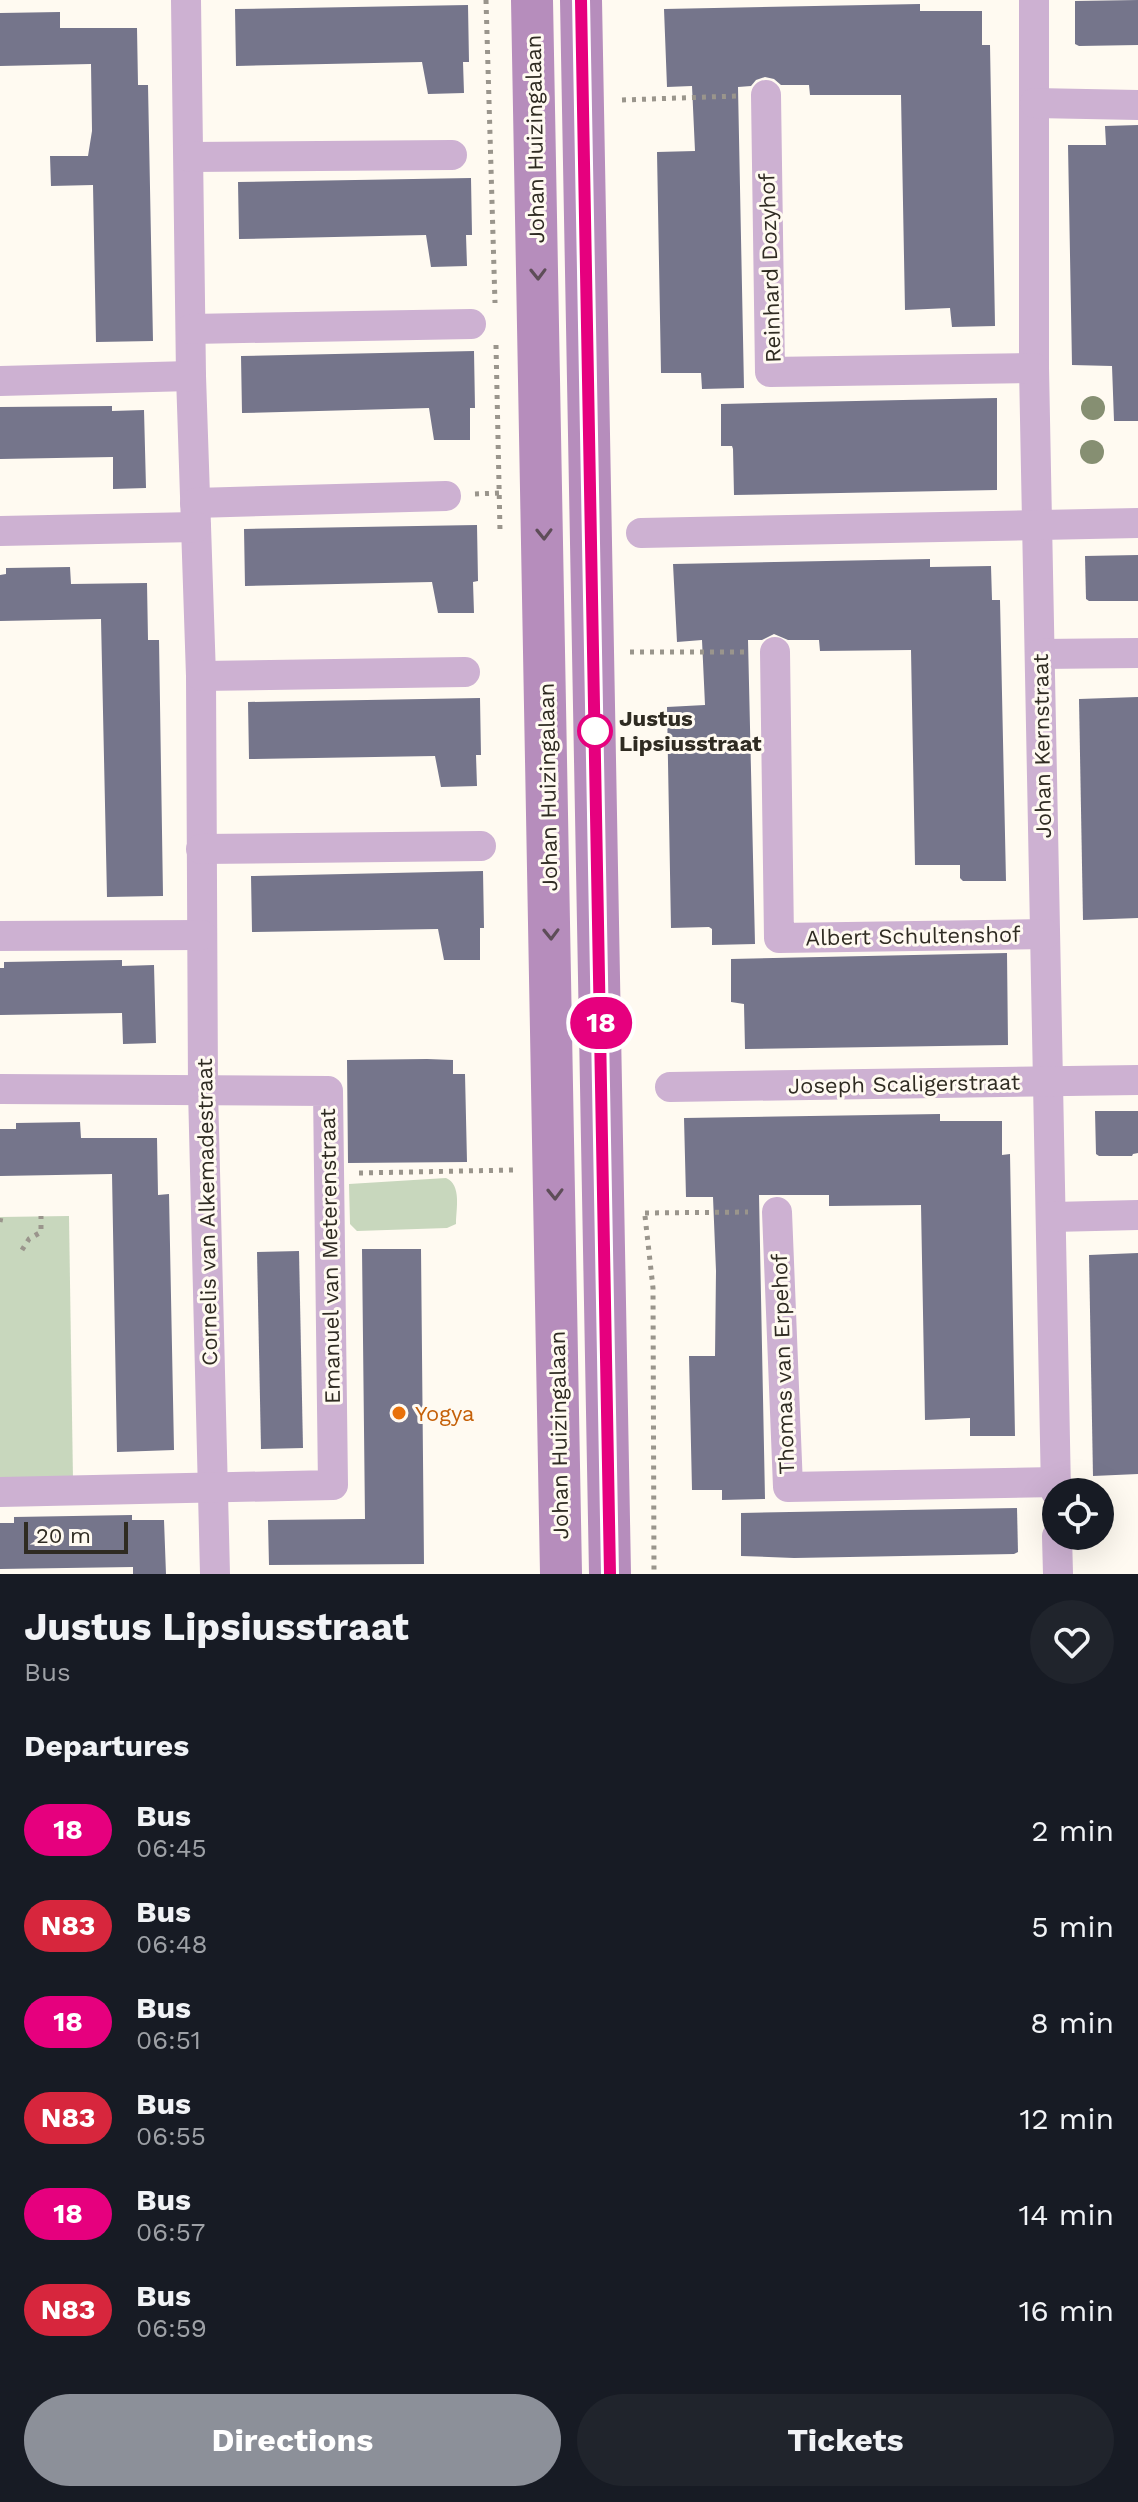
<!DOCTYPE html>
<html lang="en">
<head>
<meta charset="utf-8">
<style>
  body { margin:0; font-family:"Work Sans",sans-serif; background:#20242c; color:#f1f3f6; height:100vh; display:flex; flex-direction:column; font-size:30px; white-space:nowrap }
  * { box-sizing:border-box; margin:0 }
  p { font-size:26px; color:#9ea1a6 }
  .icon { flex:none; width:44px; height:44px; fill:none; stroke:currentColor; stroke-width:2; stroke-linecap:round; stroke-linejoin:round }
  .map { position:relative; height:1574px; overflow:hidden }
  .details { display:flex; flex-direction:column; background:#171b24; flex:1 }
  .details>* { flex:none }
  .badge { padding:0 16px; border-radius:26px; font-size:28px; line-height:52px }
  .fabs { position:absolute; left:1042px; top:1478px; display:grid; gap:16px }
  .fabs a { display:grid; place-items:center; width:72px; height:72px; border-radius:50%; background:#171b24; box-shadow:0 8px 32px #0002; font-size:40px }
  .scale { position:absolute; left:24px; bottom:20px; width:104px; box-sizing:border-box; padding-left:8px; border:4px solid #2f2b22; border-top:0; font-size:22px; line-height:28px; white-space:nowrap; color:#2f2b22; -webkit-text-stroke:6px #fffaf1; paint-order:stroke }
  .map>.badge { position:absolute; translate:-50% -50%; box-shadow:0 0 0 4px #fff }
  h2 { padding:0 24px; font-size:30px; line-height:72px }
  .round { display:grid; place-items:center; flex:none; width:84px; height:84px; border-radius:42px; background:#20242c }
  .headline { display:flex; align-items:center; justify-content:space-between; height:136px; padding:0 24px }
  h1 { font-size:38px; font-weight:700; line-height:60px }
  .primary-button { display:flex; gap:16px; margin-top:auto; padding:16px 24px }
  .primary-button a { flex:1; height:92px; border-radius:48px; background:#8c9099; color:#fff; font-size:32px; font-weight:700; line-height:92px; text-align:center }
  .primary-button a+a { background:#20242c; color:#f1f3f6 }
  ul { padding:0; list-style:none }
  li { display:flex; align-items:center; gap:24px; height:96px; padding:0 24px }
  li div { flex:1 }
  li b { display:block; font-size:30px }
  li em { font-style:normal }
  li .badge { min-width:88px; font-weight:700; text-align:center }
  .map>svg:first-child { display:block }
  .green { fill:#c8d7bd }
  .building { fill:#75758b }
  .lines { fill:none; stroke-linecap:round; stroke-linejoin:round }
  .path { stroke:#9a958c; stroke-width:5; stroke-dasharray:4 6; stroke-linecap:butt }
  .street { stroke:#cdb1d2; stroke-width:30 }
  .secondary { stroke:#b68dbc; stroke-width:42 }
  .tree { fill:#868f72 }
  .oneway { stroke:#5e4d58 }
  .line-casing { stroke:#fff; stroke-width:18 }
  .line { stroke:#e6007e; stroke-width:12 }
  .stop-dot { fill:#fff; stroke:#e6007e; stroke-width:4 }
  .food-dot { fill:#e8710a; stroke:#fffaf1; stroke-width:3 }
  .labels { text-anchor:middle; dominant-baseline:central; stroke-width:6; stroke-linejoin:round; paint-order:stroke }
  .street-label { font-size:22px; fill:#2f2b22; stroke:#fffaf1 }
  .stop-label { font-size:22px; font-weight:bold; fill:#2f2b22; stroke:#fffaf1; text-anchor:start }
  .food-label { font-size:22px; fill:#c56008; stroke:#fffaf1; text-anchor:start }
</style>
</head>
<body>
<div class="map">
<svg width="1138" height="1574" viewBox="0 0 1138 1574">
  <rect width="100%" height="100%" fill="#fffaf1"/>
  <!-- green -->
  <g class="green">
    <path d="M446,1178C462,1185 456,1209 456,1224L447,1228L357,1231L350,1224L349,1184Z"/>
    <polygon points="69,1216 73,1481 0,1481 0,1217"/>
  </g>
  <!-- building -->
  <g class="building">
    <polygon points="1138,0 1138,45 1079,46 1075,44 1075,1"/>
    <polygon points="920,4 920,11 982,11 982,45 990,45 995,326 952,327 950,308 905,310 901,95 810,95 809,85 781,85 774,79 765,77 756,80 751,86 738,87 744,388 702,389 701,373 661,373 657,152 695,151 692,86 667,87 664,9"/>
    <polygon points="468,5 469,62 463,62 464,93 428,94 422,62 236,66 235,9"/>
    <polygon points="60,12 60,28 137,28 138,85 148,85 153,341 96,342 93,185 51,186 50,156 88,156 92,131 91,64 0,66 0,13"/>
    <polygon points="1138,125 1138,421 1114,421 1112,366 1072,365 1068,145 1106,145 1105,126"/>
    <polygon points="471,178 472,235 466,235 467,266 431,267 426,235 239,239 238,182"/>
    <polygon points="474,351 475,408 470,408 470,440 434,440 429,408 242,413 241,356"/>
    <polygon points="997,398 997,490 734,495 733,449 732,446 721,446 721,404"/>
    <polygon points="112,406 112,411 144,410 146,488 113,489 113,457 0,459 0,407"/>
    <polygon points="477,525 478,581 473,582 474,613 438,613 432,582 245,586 244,529"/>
    <polygon points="1138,555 1138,601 1089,601 1086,599 1085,556"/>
    <polygon points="930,559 930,567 991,566 992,600 1000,600 1006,881 963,881 960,878 960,865 915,865 911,650 820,651 819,640 788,640 774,634 762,640 748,640 755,944 712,945 712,929 709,927 671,928 667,707 705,705 702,640 677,642 673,564"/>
    <polygon points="70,567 71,584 147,583 148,640 159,640 163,896 107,897 101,619 0,621 0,575 6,574 6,568"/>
    <polygon points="1138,697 1138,918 1083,920 1079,699"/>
    <polygon points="480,698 481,755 476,755 477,786 441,787 435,756 249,759 248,702"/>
    <polygon points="483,871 484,928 480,928 480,960 444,960 438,929 252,932 251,876"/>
    <polygon points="1007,953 1008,1045 745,1049 744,1004 731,1002 731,959"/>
    <polygon points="122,960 122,966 154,965 156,1043 123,1044 122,1013 0,1015 0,968 4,968 4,962"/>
    <polygon points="427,1059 453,1060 453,1074 465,1074 467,1162 348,1163 347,1060"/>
    <polygon points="1095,1111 1138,1111 1138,1153 1133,1154 1132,1156 1099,1156 1096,1154"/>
    <polygon points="940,1114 940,1121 1002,1121 1002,1155 1010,1154 1015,1436 970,1436 970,1418 925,1420 921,1205 829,1206 829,1195 759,1195 765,1499 722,1500 722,1490 692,1490 689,1356 715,1356 716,1271 713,1197 686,1197 684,1118"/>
    <polygon points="80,1122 81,1138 157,1138 158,1195 169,1194 174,1450 117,1452 112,1174 0,1176 0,1129 16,1129 16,1123"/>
    <polygon points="362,1249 421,1249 424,1564 269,1565 268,1520 365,1519"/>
    <polygon points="299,1251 303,1448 261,1449 257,1252"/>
    <polygon points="1138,1253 1138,1474 1093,1476 1089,1255"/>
    <polygon points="1017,1508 1018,1552 1014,1554 794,1558 741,1556 741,1513"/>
    <polygon points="132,1515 132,1520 164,1520 166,1574 133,1574 133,1567 0,1569 0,1523 14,1523 14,1517"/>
  </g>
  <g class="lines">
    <!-- path -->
    <g class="path">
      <polyline points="486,0 495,303"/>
      <polyline points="622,100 737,96"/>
      <polyline points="496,345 500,531"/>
      <polyline points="475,494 499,493"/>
      <polyline points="630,652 744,652"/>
      <polyline points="359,1173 514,1170"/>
      <polyline points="645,1213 748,1212"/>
      <polyline points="645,1216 653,1288 654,1574"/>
      <polyline points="0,1222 1,1217"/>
      <polyline points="22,1250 29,1239 41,1232 41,1216"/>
    </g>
    <!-- street -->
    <g class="street">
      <polyline points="186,0 191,376 201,676 203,1090 215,1574"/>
      <polyline points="1034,0 1034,368 1056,1492"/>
      <polyline points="766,95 770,372 1034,368"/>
      <polyline points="1035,103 1138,105"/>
      <polyline points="190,157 452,155"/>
      <polyline points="191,329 471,324"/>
      <polyline points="0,381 191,376"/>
      <polyline points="195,503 446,496"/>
      <polyline points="0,531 196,527"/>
      <polyline points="641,533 1138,523"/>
      <polyline points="775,652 779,938 1045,934"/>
      <polyline points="1040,654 1138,653"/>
      <polyline points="201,676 465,672"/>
      <polyline points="201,849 481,846"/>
      <polyline points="0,936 202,935"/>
      <polyline points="670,1087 1138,1080"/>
      <polyline points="0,1089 328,1091 333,1485 0,1492"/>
      <polyline points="777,1212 788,1487 1056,1482"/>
      <polyline points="1052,1217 1138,1215"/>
      <polyline points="1057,1536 1058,1574"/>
    </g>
    <!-- secondary -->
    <g class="secondary">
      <polyline points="532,0 561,1574"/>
      <polyline points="581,0 610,1574"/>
    </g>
  </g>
  <!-- trees -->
  <g class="tree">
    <circle cx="1093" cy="408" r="12"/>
    <circle cx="1092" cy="452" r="12"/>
  </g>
  <!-- one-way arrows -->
  <defs><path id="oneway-chevron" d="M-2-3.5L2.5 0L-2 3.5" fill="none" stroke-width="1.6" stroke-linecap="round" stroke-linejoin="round" transform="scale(2)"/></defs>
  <g class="oneway">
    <use href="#oneway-chevron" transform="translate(538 274) rotate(89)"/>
    <use href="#oneway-chevron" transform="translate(544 534) rotate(89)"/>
    <use href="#oneway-chevron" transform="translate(551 934) rotate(89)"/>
    <use href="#oneway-chevron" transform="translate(555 1194) rotate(89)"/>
  </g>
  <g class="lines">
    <defs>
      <polyline id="line" points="581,0 610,1574"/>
    </defs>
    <!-- line casing -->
    <use href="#line" class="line-casing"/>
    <!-- line -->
    <use href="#line" class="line"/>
  </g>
  <!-- markers -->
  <circle class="stop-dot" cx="595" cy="731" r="16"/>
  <circle class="food-dot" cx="399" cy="1413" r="8"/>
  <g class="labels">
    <!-- street labels -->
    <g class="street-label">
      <text transform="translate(535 139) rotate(-91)">Johan Huizingalaan</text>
      <text transform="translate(770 268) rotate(-92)">Reinhard Dozyhof</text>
      <text transform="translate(1042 746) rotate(-91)">Johan Kernstraat</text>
      <text transform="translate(548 787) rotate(-91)">Johan Huizingalaan</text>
      <text transform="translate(913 936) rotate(-1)">Albert Schultenshof</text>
      <text transform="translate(904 1084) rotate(-1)">Joseph Scaligerstraat</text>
      <text transform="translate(207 1212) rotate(-91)">Cornelis van Alkemadestraat</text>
      <text transform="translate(330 1256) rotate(-91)">Emanuel van Meterenstraat</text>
      <text transform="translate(783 1364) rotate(-92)">Thomas van Erpehof</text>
      <text transform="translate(559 1435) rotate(-91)">Johan Huizingalaan</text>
    </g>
    <!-- stop labels -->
    <g class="stop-label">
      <text x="619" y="718">Justus<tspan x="619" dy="25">Lipsiusstraat</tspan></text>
    </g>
    <!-- food labels -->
    <g class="food-label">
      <text x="415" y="1413">Yogya</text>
    </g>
  </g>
</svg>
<div class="fabs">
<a><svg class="icon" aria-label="locate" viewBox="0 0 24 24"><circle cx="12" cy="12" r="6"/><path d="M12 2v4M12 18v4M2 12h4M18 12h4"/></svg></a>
</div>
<div class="scale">20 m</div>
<b class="badge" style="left:601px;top:1023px;background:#e6007e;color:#fff">18</b>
</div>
<section class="details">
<div class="headline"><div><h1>Justus Lipsiusstraat</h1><p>Bus</p></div><a class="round"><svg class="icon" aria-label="heart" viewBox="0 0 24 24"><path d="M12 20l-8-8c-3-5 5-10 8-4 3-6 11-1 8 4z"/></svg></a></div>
<h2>Departures</h2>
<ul>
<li><span class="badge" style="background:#e6007e;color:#fff">18</span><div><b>Bus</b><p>06:45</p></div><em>2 min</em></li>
<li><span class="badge" style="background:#d7263d;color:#fff">N83</span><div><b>Bus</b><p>06:48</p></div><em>5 min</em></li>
<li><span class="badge" style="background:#e6007e;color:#fff">18</span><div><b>Bus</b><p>06:51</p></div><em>8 min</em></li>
<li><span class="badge" style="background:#d7263d;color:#fff">N83</span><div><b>Bus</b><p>06:55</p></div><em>12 min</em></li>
<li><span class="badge" style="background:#e6007e;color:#fff">18</span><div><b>Bus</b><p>06:57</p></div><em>14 min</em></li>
<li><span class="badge" style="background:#d7263d;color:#fff">N83</span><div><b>Bus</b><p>06:59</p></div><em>16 min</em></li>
</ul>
<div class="primary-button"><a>Directions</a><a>Tickets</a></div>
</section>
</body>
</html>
